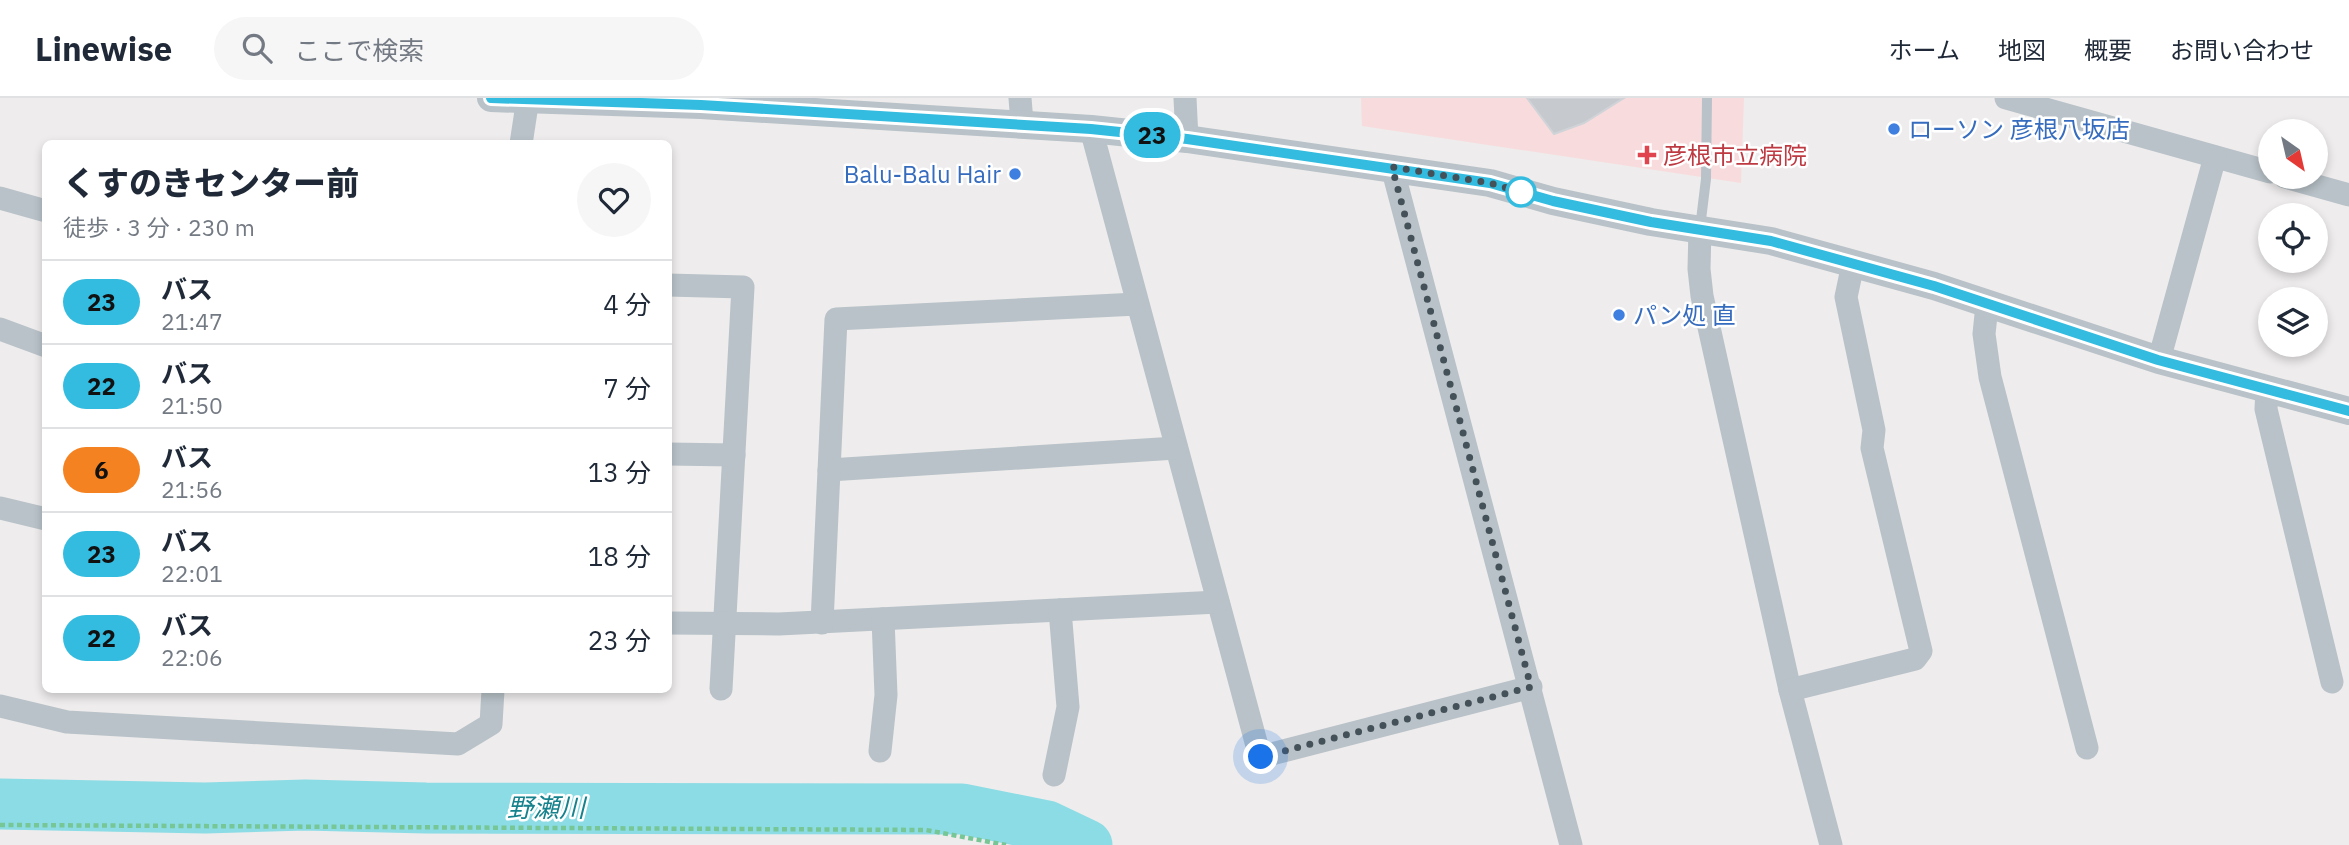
<!DOCTYPE html>
<html lang="ja">
<head>
<meta charset="utf-8">
<style>
  body { margin:0; font-family:"IBM Plex Sans","Noto Sans JP",sans-serif; background:#f6f6f7; color:#1f2937; height:100vh; display:flex; flex-direction:column; font-size:26px; white-space:nowrap }
  * { box-sizing:border-box; margin:0 }
  p { font-size:23px; color:#747a83 }
  .icon { flex:none; width:38px; height:38px; fill:none; stroke:currentColor; stroke-width:2; stroke-linecap:round; stroke-linejoin:round }
  .map { position:relative; flex:1; overflow:hidden }
  .drawer { position:absolute; left:42px; top:42px; width:630px; height:553px; display:flex; flex-direction:column; background:#fff; border-radius:10px; box-shadow:0 4px 10px #0003 }
  .drawer>* { flex:none }
  .badge { padding:0 14px; border-radius:23px; font-size:24px; line-height:46px }
  .needle { width:46px; rotate:146deg }
  .controls { position:absolute; left:2258px; top:21px; display:grid; gap:14px }
  .controls a { display:grid; place-items:center; width:70px; height:70px; border-radius:50%; background:#fff; box-shadow:0 4px 10px #0003; font-size:35px }
  .you { position:absolute; width:35px; height:35px; margin:-18px; border:5px solid #fff; border-radius:50%; background:#1a73e8; box-shadow:0 0 0 10px #1a73e833 }
  .map>.badge { position:absolute; translate:-50% -50%; box-shadow:0 0 0 4px #fff }
  .round { display:grid; place-items:center; flex:none; width:74px; height:74px; border-radius:37px; background:#f6f6f7 }
  .head { display:flex; align-items:center; justify-content:space-between; height:119px; padding:0 21px }
  h1 { font-size:33px; font-weight:800; line-height:52px }
  ul { padding:0; list-style:none }
  li { display:flex; align-items:center; gap:21px; height:84px; padding:0 21px; border-top:2px solid #e0e1e3 }
  li div { flex:1 }
  li b { display:block; font-size:26px }
  li em { font-style:normal }
  li .badge { min-width:77px; font-weight:700; text-align:center }
  header { display:flex; align-items:center; gap:42px; box-sizing:border-box; height:98px; padding:0 35px; background:#fff; border-bottom:2px solid #e0e1e3 }
  header strong { font-size:33px }
  nav { display:flex; gap:38px; margin-inline-start:auto; font-size:24px }
  .search { width:490px; height:63px; background:#f6f6f7; display:flex; align-items:center; gap:18px; box-sizing:border-box; padding:0 24px; border-radius:38px; color:#747a83; font-size:26px }
  .map>svg:first-child { display:block }
  .medical { fill:#f8dcdd }
  .lines { fill:none; stroke-linecap:round; stroke-linejoin:round }
  .river { stroke:#8bdce5; stroke-width:51 }
  .building { fill:#c6cace; stroke:#d0d3d7; stroke-width:2 }
  .path { stroke:#76c696; stroke-width:4.5; stroke-dasharray:5 3.5; stroke-linecap:butt }
  .service { stroke:#b8c2c8; stroke-width:10 }
  .minor { stroke:#b8c2c8; stroke-width:23 }
  .tertiary { stroke:#b8c2c8; stroke-width:28 }
  .line-casing { stroke:#fff; stroke-width:16 }
  .line { stroke:#33bcdf; stroke-width:10 }
  .walk { stroke:#455158; stroke-width:7; stroke-dasharray:0 12.6 }
  .shop-dot { fill:#3f7fe0; stroke:#fff; stroke-width:2.5 }
  .health-dot { fill:#e0444e; stroke:#fff; stroke-width:2.5 }
  .stop-dot { fill:#fff; stroke:#33bcdf; stroke-width:3.5 }
  .labels { text-anchor:middle; dominant-baseline:central; stroke-width:5; stroke-linejoin:round; paint-order:stroke }
  .shop-label { font-size:24px; fill:#366cbe; stroke:#fff; text-anchor:start }
  .health-label { font-size:24px; fill:#be3a42; stroke:#fff; text-anchor:start }
  .water-label { font-size:26px; font-style:italic; fill:#15828d; stroke:#fff }
</style>
</head>
<body>
<header>
<strong>Linewise</strong>
<div class="search"><svg class="icon" aria-label="search" viewBox="0 0 24 24"><circle cx="10" cy="10" r="6"/><path d="M15 15l6 6"/></svg>ここで検索</div>
<nav><a>ホーム</a><a>地図</a><a>概要</a><a>お問い合わせ</a></nav>
</header>
<div class="map">
<svg width="2349" height="747" viewBox="0 0 2349 747">
  <rect width="100%" height="100%" fill="#eeecec"/>
  <!-- medical -->
  <polygon class="medical" points="1361,0 1744,0 1741,85 1362,28"/>
  <g class="lines">
    <!-- river -->
    <polyline class="river" points="0,706 205,710 305,707 426,710 962,711 1047,728 1087,747"/>
  </g>
  <!-- building -->
  <polygon class="building" points="1527,0 1624,0 1584,25 1554,36"/>
  <g class="lines">
    <!-- path -->
    <polyline class="path" points="0,727 926,732 1006,747"/>
    <!-- service -->
    <polyline class="service" points="1700,130 1706,81 1707,0"/>
    <!-- minor -->
    <g class="minor">
      <polyline points="1020,0 1022,25"/>
      <polyline points="1185,0 1187,41"/>
      <polyline points="2006,0 2270,74"/>
      <polyline points="1091,31 1260,659 1531,589"/>
      <polyline points="521,46 528,0"/>
      <polyline points="1392,69 1571,747"/>
      <polyline points="2285,79 2349,97"/>
      <polyline points="0,100 46,113"/>
      <polyline points="1700,130 1699,171 1702,198 1790,592 1831,747"/>
      <polyline points="668,187 743,189 721,591"/>
      <polyline points="1987,207 1984,236 1990,279 2087,650"/>
      <polyline points="0,231 46,248"/>
      <polyline points="2159,262 2215,59"/>
      <polyline points="2267,291 2266,311 2332,584"/>
      <polyline points="668,356 734,357"/>
      <polyline points="829,372 1176,350"/>
      <polyline points="0,410 46,421"/>
      <polyline points="668,525 779,526 1218,504"/>
      <polyline points="822,525 836,221 1137,206"/>
      <polyline points="1790,592 1915,561 1921,553 1872,350 1874,332 1846,199 1853,166"/>
      <polyline points="0,608 67,624 458,646 491,626 493,592"/>
      <polyline points="880,653 886,597 883,521"/>
      <polyline points="1054,677 1068,609 1060,512"/>
    </g>
    <!-- tertiary -->
    <polyline class="tertiary" points="491,0 701,7 1091,31 1187,41 1490,85 1553,103 1651,124 1771,143 1934,188 2159,262 2349,313"/>
  </g>
  <g class="lines">
    <defs>
      <polyline id="line" points="491,0 701,7 1091,31 1187,41 1490,85 1553,103 1651,124 1771,143 1934,188 2158,262 2349,313"/>
    </defs>
    <!-- line casing -->
    <use href="#line" class="line-casing"/>
    <!-- line -->
    <use href="#line" class="line"/>
    <!-- walk -->
    <polyline class="walk" points="1261,659 1531,589 1392,69 1490,85 1521,94"/>
  </g>
  <!-- markers -->
  <g class="shop-dot">
    <circle cx="1894" cy="31" r="7"/>
    <circle cx="1015" cy="76" r="7"/>
    <circle cx="1619" cy="217" r="7"/>
  </g>
  <path class="health-dot" d="M1643.5 46.5h7v7h7v7h-7v7h-7v-7h-7v-7h7z"/>
  <circle class="stop-dot" cx="1521" cy="94" r="14"/>
  <g class="labels">
    <!-- shop labels -->
    <g class="shop-label">
      <text x="1908" y="31">ローソン 彦根八坂店</text>
      <text x="1001" y="76" text-anchor="end">Balu-Balu Hair</text>
      <text x="1633" y="217">パン処 直</text>
    </g>
    <!-- health labels -->
    <g class="health-label">
      <text x="1663" y="57">彦根市立病院</text>
    </g>
    <!-- water labels -->
    <g class="water-label">
      <text x="546" y="709">野瀬川</text>
    </g>
  </g>
</svg>
<div class="controls">
<a><svg class="needle" viewBox="-14 -14 28 28"><path d="M0-13l5 13h-10z" fill="#e53935"/><path d="M0 13l5-13h-10z" fill="#747a83"/></svg></a>
<a><svg class="icon" aria-label="locate" viewBox="0 0 24 24"><circle cx="12" cy="12" r="6"/><path d="M12 2v4M12 18v4M2 12h4M18 12h4"/></svg></a>
<a><svg class="icon" aria-label="layers" viewBox="0 0 24 24"><path d="M12 4l9 5-9 5-9-5zM3 14l9 5 9-5"/></svg></a>
</div>
<div class="you" style="left:1261px;top:659px"></div>
<b class="badge" style="left:1152px;top:37px;background:#33bcdf;color:#111">23</b>
<section class="drawer">
<div class="head"><div><h1>くすのきセンター前</h1><p>徒歩 · 3 分 · 230 m</p></div><a class="round"><svg class="icon" aria-label="heart" viewBox="0 0 24 24"><path d="M12 20l-8-8c-3-5 5-10 8-4 3-6 11-1 8 4z"/></svg></a></div>
<ul>
<li><span class="badge" style="background:#33bcdf;color:#111">23</span><div><b>バス</b><p>21:47</p></div><em>4 分</em></li>
<li><span class="badge" style="background:#33bcdf;color:#111">22</span><div><b>バス</b><p>21:50</p></div><em>7 分</em></li>
<li><span class="badge" style="background:#f58220;color:#111">6</span><div><b>バス</b><p>21:56</p></div><em>13 分</em></li>
<li><span class="badge" style="background:#33bcdf;color:#111">23</span><div><b>バス</b><p>22:01</p></div><em>18 分</em></li>
<li><span class="badge" style="background:#33bcdf;color:#111">22</span><div><b>バス</b><p>22:06</p></div><em>23 分</em></li>
</ul>
</section>
</div>
</body>
</html>
